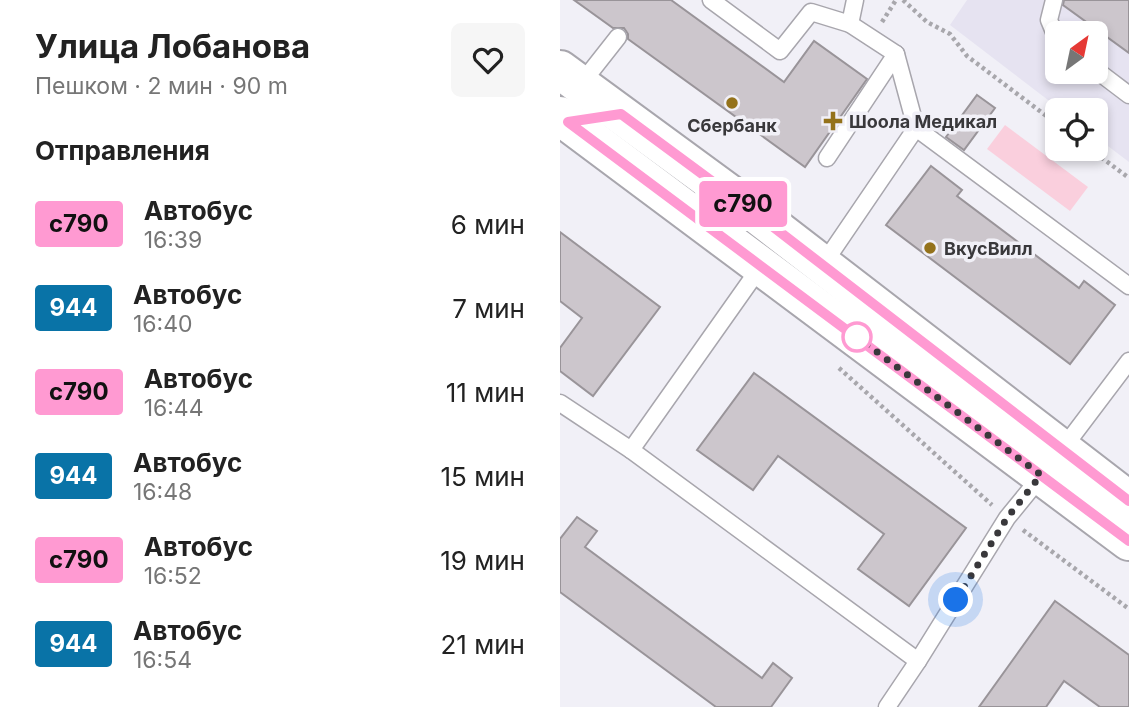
<!DOCTYPE html>
<html lang="ru">
<head>
<meta charset="utf-8">
<style>
  body { margin:0; font-family:Inter,sans-serif; background:#f6f6f6; color:#222; height:100vh; display:flex; flex-direction:column; font-size:26px; white-space:nowrap }
  * { box-sizing:border-box; margin:0 }
  p { font-size:23px; color:#767676 }
  .icon { flex:none; width:38px; height:38px; fill:none; stroke:currentColor; stroke-width:2; stroke-linecap:round; stroke-linejoin:round }
  .map { position:relative; flex:1; overflow:hidden }
  .drawer { display:flex; flex-direction:column; background:#fff; width:560px }
  .drawer>* { flex:none }
  .badge { padding:0 14px; border-radius:5px; font-size:24px; line-height:46px }
  .needle { width:46px; rotate:33deg }
  .fabs { position:absolute; left:485px; top:21px; display:grid; gap:14px }
  .fabs a { display:grid; place-items:center; width:63px; height:63px; border-radius:10px; background:#fff; box-shadow:0 4px 10px #0003; font-size:35px }
  .you { position:absolute; width:35px; height:35px; margin:-18px; border:5px solid #fff; border-radius:50%; background:#1a73e8; box-shadow:0 0 0 10px #1a73e833 }
  .map>.badge { position:absolute; translate:-50% -50%; box-shadow:0 0 0 4px #fff }
  h2 { padding:0 35px; font-size:26px; line-height:63px }
  .round { display:grid; place-items:center; flex:none; width:74px; height:74px; border-radius:10px; background:#f6f6f6 }
  .head { display:flex; align-items:center; justify-content:space-between; height:119px; padding:0 35px }
  h1 { font-size:33px; font-weight:700; line-height:52px }
  ul { padding:0; list-style:none }
  li { display:flex; align-items:center; gap:21px; height:84px; padding:0 35px }
  li div { flex:1 }
  li b { display:block; font-size:26px }
  li em { font-style:normal }
  li .badge { min-width:77px; font-weight:700; text-align:center }
  main { display:flex; flex:1; min-height:0 }
  .map>svg:first-child { display:block }
  .built { fill:#e6e3f1; fill-rule:evenodd }
  .green { fill:#facfdd }
  .building { fill:#ccc6cc; stroke:#999499; stroke-width:2 }
  .lines { fill:none; stroke-linecap:round; stroke-linejoin:round }
  .service-casing { stroke:#a8a6ad; stroke-width:19 }
  .secondary-casing { stroke:#a8a6ad; stroke-width:42 }
  .path { stroke:#a8a7ac; stroke-width:4.5; stroke-dasharray:3.5 3.5; stroke-linecap:butt }
  .service { stroke:#fff; stroke-width:16 }
  .secondary { stroke:#fff; stroke-width:38 }
  .line-casing { stroke:#fff; stroke-width:16 }
  .line { stroke:#ff9ad2; stroke-width:10 }
  .walk { stroke:#39383b; stroke-width:7; stroke-dasharray:0 12.6 }
  .poi-dot { fill:#94721b; stroke:#f1f0f7; stroke-width:2.5 }
  .stop-dot { fill:#fff; stroke:#ff9ad2; stroke-width:3.5 }
  .labels { text-anchor:middle; dominant-baseline:central; stroke-width:7; stroke-linejoin:round; paint-order:stroke }
  .poi-label { font-size:18px; font-weight:bold; fill:#39383b; stroke:#f1f0f7; text-anchor:start }
</style>
</head>
<body>
<main>
<section class="drawer">
<div class="head"><div><h1>Улица Лобанова</h1><p>Пешком · 2 мин · 90 m</p></div><a class="round"><svg class="icon" aria-label="heart" viewBox="0 0 24 24"><path d="M12 20l-8-8c-3-5 5-10 8-4 3-6 11-1 8 4z"/></svg></a></div>
<h2>Отправления</h2>
<ul>
<li><span class="badge" style="background:#ff9ad2;color:#111">с790</span><div><b>Автобус</b><p>16:39</p></div><em>6 мин</em></li>
<li><span class="badge" style="background:#0973a7;color:#fff">944</span><div><b>Автобус</b><p>16:40</p></div><em>7 мин</em></li>
<li><span class="badge" style="background:#ff9ad2;color:#111">с790</span><div><b>Автобус</b><p>16:44</p></div><em>11 мин</em></li>
<li><span class="badge" style="background:#0973a7;color:#fff">944</span><div><b>Автобус</b><p>16:48</p></div><em>15 мин</em></li>
<li><span class="badge" style="background:#ff9ad2;color:#111">с790</span><div><b>Автобус</b><p>16:52</p></div><em>19 мин</em></li>
<li><span class="badge" style="background:#0973a7;color:#fff">944</span><div><b>Автобус</b><p>16:54</p></div><em>21 мин</em></li>
</ul>
</section>
<div class="map">
<svg width="569" height="707" viewBox="0 0 569 707">
  <rect width="100%" height="100%" fill="#f1f0f7"/>
  <!-- built -->
  <path class="built" d="M407,0H569V162L536,137V110H501L390,25ZM497,33H536V72H497Z"/>
  <!-- green -->
  <polygon class="green" points="445,125 528,187 510,211 427,149"/>
  <!-- building -->
  <g class="building">
    <polygon points="14,0 111,0 224,82 254,41 307,79 245,167 68,39 68,34 64,28 53,28"/>
    <polygon points="504,0 569,0 569,53 503,5"/>
    <polygon points="417,95 435,108 404,150 386,137"/>
    <polygon points="371,166 402,190 397,196 519,288 524,281 555,305 510,364 326,225"/>
    <polygon points="0,232 100,307 33,396 0,371 0,348 22,318 0,301"/>
    <polygon points="194,373 406,528 349,606 298,569 324,534 218,456 193,490 137,450"/>
    <polygon points="17,517 37,531 25,547 202,678 213,663 232,678 211,707 156,707 0,592 0,539"/>
    <polygon points="495,601 569,655 569,707 540,707 504,681 486,707 419,707"/>
  </g>
  <g class="lines">
    <defs>
      <g id="service">
        <polyline points="151,0 220,51 251,12 290,24 336,54 356,128"/>
        <polyline points="494,0 489,20 497,39"/>
        <polyline points="290,24 295,0"/>
        <polyline points="536,70 569,95"/>
        <polyline points="21,84 58,37"/>
        <polyline points="267,158 336,54"/>
        <polyline points="262,266 356,128 569,286"/>
        <polyline points="0,403 71,450 201,266"/>
        <polyline points="71,450 358,661"/>
        <polyline points="501,451 569,361"/>
        <polyline points="327,707 358,661 447,518 483,474"/>
      </g>
      <g id="secondary">
        <polyline points="0,70 199,216 569,501"/>
        <polyline points="0,116 569,541"/>
      </g>
    </defs>
    <!-- service casing -->
    <use href="#service" class="service-casing"/>
    <!-- secondary casing -->
    <use href="#secondary" class="secondary-casing"/>
    <!-- path -->
    <g class="path">
      <polyline points="343,0 367,22 390,34 407,56 497,124"/>
      <polyline points="322,22 336,0"/>
      <polyline points="530,149 569,178"/>
      <polyline points="279,368 432,505"/>
      <polyline points="463,530 569,609"/>
    </g>
    <!-- service -->
    <use href="#service" class="service"/>
    <!-- secondary -->
    <use href="#secondary" class="secondary"/>
  </g>
  <g class="lines">
    <defs>
      <polyline id="line" points="569,501 199,216 61,114 8,122 569,541"/>
    </defs>
    <!-- line casing -->
    <use href="#line" class="line-casing"/>
    <!-- line -->
    <use href="#line" class="line"/>
    <!-- walk -->
    <polyline class="walk" points="297,337 481,475 447,518 396,600"/>
  </g>
  <!-- markers -->
  <g class="poi-dot">
    <circle cx="172" cy="103" r="7"/>
    <path d="M269.5 110.5h7v7h7v7h-7v7h-7v-7h-7v-7h7z"/>
    <circle cx="370" cy="248" r="7"/>
  </g>
  <circle class="stop-dot" cx="297" cy="337" r="14"/>
  <g class="labels">
    <!-- poi labels -->
    <g class="poi-label">
      <text x="289" y="121">Шоола Медикал</text>
      <text x="172" y="125" text-anchor="middle">Сбербанк</text>
      <text x="384" y="248">ВкусВилл</text>
    </g>
  </g>
</svg>
<div class="fabs">
<a><svg class="needle" viewBox="-14 -14 28 28"><path d="M0-13l5 13h-10z" fill="#e53935"/><path d="M0 13l5-13h-10z" fill="#767676"/></svg></a>
<a><svg class="icon" aria-label="locate" viewBox="0 0 24 24"><circle cx="12" cy="12" r="6"/><path d="M12 2v4M12 18v4M2 12h4M18 12h4"/></svg></a>
</div>
<div class="you" style="left:396px;top:600px"></div>
<b class="badge" style="left:183px;top:204px;background:#ff9ad2;color:#111">с790</b>
</div>
</main>
</body>
</html>
